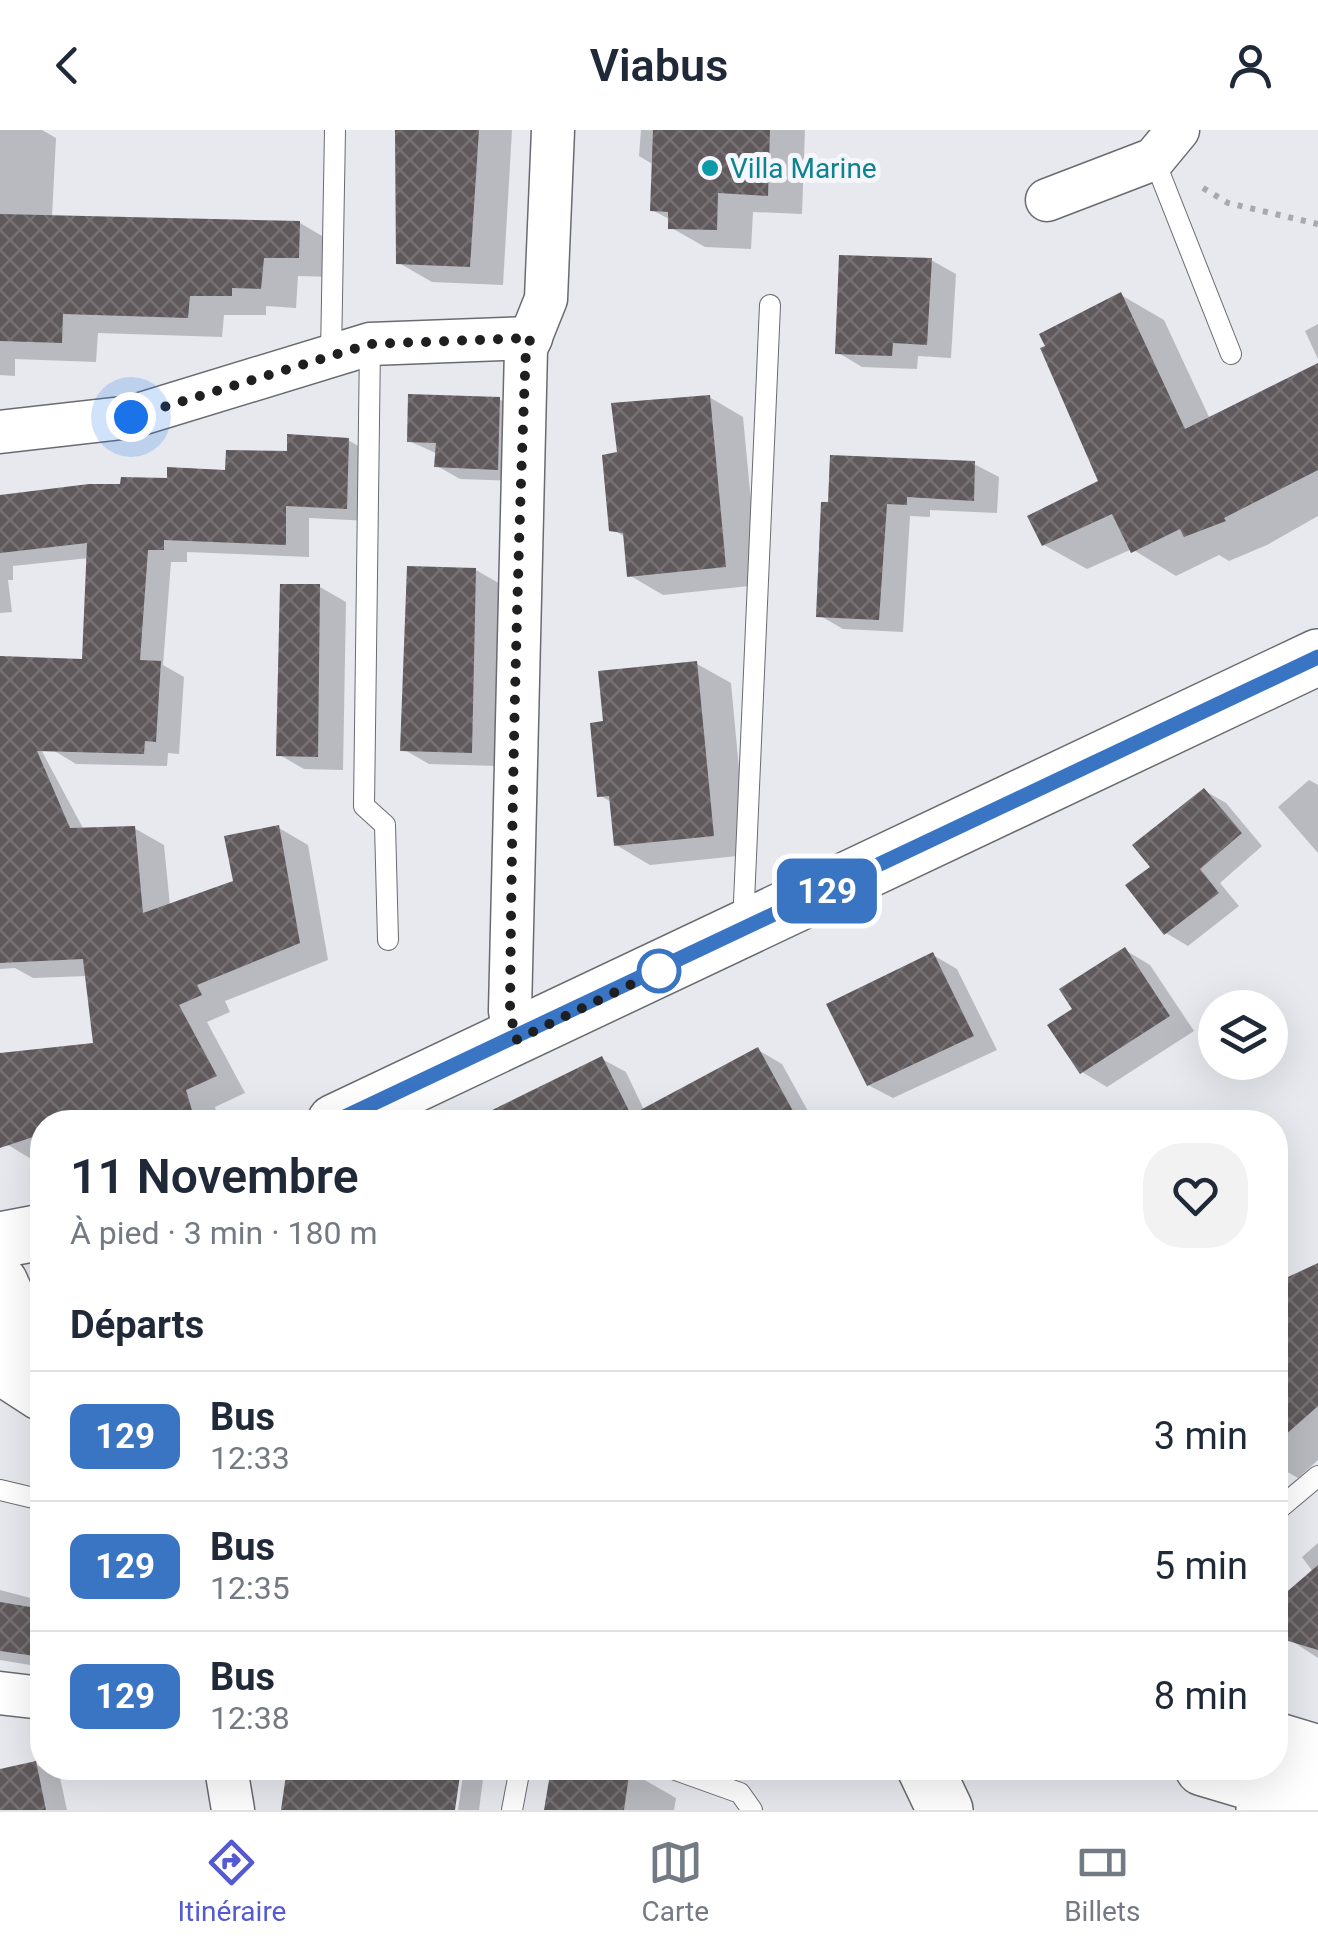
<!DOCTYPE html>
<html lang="fr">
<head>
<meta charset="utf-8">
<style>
  body { margin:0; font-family:Roboto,sans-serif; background:#f2f2f3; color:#1f2937; height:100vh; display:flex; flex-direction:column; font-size:38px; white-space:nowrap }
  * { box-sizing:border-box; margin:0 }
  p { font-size:32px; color:#747a83 }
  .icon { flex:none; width:55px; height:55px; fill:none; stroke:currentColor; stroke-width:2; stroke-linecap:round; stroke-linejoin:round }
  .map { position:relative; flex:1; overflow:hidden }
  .side { position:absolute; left:30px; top:980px; width:1258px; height:670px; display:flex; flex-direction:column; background:#fff; border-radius:40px; box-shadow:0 10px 40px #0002 }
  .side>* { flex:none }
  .badge { padding:0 20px; border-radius:15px; font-size:35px; line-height:65px }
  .fabs { position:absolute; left:1198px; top:860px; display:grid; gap:20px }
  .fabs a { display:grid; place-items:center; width:90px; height:90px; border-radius:50%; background:#fff; box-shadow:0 10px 40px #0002; font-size:50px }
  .you { position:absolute; width:50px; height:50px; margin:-25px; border:8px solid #fff; border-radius:50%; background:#1a73e8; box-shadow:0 0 0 15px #1a73e833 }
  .map>.badge { position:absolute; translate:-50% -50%; box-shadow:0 0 0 5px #fff }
  h2 { padding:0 40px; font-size:38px; line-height:90px }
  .round { display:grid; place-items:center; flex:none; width:105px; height:105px; border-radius:40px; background:#f2f2f3 }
  .headline { display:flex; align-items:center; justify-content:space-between; height:170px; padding:0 40px }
  h1 { font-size:48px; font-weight:600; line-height:75px }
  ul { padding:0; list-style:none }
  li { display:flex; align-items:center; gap:30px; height:130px; padding:0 40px; border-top:2px solid #e0e1e3 }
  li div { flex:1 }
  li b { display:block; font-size:38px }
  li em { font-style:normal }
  li .badge { min-width:110px; font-weight:700; text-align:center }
  header { display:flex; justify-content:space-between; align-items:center; height:130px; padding:0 40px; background:#fff; font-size:45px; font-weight:600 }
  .dock { display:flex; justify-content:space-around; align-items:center; height:140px; border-top:2px solid #e0e1e3; background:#fff; font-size:28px; color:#747a83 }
  .dock a { display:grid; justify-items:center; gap:5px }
  .dock .active { color:#555ad1 }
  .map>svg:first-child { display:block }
  .shadow { fill:#0003 }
  .building { fill:url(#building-cross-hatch) }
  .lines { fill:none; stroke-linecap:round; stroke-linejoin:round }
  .lane-casing { stroke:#696b70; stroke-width:22 }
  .street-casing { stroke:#696b70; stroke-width:45 }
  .secondary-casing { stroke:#696b70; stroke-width:58 }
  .primary-casing { stroke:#696b70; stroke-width:58 }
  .highway-casing { stroke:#696b70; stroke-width:58 }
  .path { stroke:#a7a9ae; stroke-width:6; stroke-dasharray:5 8; stroke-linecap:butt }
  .lane { stroke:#fff; stroke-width:20 }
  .street { stroke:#fff; stroke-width:42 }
  .secondary { stroke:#fff; stroke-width:55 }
  .primary { stroke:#fff; stroke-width:55 }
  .highway { stroke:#fff; stroke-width:55 }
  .line-casing { stroke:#fff; stroke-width:22 }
  .line { stroke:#3a75c4; stroke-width:15 }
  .walk { stroke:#1e1f21; stroke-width:10; stroke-dasharray:0 18 }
  .culture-dot { fill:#0f9aa8; stroke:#f4f6fc; stroke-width:4 }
  .stop-dot { fill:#fff; stroke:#3a75c4; stroke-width:5 }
  .labels { text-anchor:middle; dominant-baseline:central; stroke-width:10; stroke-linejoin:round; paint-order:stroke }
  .culture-label { font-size:28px; fill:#0d838f; stroke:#f4f6fc; text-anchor:start }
</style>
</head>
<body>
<header><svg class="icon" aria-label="back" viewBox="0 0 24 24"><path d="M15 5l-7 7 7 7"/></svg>Viabus<svg class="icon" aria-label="person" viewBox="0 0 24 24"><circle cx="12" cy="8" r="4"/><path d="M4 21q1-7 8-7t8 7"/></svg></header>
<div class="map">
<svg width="1318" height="1680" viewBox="0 0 1318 1680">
  <defs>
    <pattern id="building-cross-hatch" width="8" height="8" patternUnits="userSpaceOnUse" patternTransform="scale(2.5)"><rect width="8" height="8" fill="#5f595b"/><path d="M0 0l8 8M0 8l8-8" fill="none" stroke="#767273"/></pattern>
  </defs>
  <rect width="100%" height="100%" fill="#e7e9ef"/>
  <!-- shadow -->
  <g class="shadow">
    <polygon points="0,0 42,0 56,8 52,87 300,93 334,113 333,147 298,146 296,178 266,176 266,185 224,185 222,207 98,203 96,232 15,229 15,246 0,245"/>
    <polygon points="397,0 512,0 503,155 432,152 399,133"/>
    <polygon points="641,0 805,0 802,84 753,82 751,119 705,117 670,97 671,90 652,80 654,35 639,26"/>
    <polygon points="931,130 956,144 951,228 918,226 917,239 862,237 837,222"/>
    <polygon points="1121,165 1164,190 1210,289 1318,236 1318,386 1267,415 1229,431 1219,425 1176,446 1132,419 1087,439 1044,415 1102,352"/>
    <polygon points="1318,194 1318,229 1305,201"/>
    <polygon points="709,267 743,287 759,455 663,465 629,445 625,407 612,399 619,324"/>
    <polygon points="499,269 522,282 520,351 460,349 437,336 438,324 409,311"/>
    <polygon points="348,310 372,324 370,391 309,388 309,427 187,422 187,432 171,432 163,535 184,547 179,624 168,623 167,636 76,634 53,620 84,531 89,428 13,436 13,450 8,450 12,482 0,483 0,367 228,342"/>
    <polygon points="974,334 999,347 997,383 930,380 930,387 910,386 903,502 843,499 819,485 823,375"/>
    <polygon points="476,440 502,455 497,636 429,634 403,619"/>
    <polygon points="320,457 346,472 343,640 304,639 278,624"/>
    <polygon points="697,534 731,553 747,725 650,735 616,715 613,673 599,665 605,593"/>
    <polygon points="0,562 15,571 84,700 134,698 164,715 170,776 236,752 279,698 308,715 328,830 225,871 230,882 207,892 245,963 215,977 219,992 42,992 42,1030 36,1032 0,1010 0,925 95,915 87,846 33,848 15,838 0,839"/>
    <polygon points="1309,650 1318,655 1318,723 1278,677"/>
    <polygon points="1205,661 1226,673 1262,716 1220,753 1239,776 1188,816 1166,803 1154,737"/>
    <polygon points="1125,820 1150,835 1194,901 1107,957 1082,942 1076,880"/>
    <polygon points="933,825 957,839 997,920 893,968 868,955"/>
    <polygon points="758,920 782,934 814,992 476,992 602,929 626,942 644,980"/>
    <polygon points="1318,1140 1318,1330 1298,1348 1275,1335 1275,1155"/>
    <polygon points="1318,1413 1318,1528 1275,1500 1275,1475 1313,1442 1302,1427"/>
    <polygon points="0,1460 42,1471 42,1537 0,1530"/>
    <polygon points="35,1634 60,1648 67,1680 0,1680 0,1642"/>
    <polygon points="290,1638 466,1638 483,1649 479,1680 458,1680 464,1638 458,1638 453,1680 284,1680"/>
    <polygon points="554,1638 629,1641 676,1668 674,1680 547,1680"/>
  </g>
  <!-- building -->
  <g class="building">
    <polygon points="395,0 479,0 470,137 396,134"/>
    <polygon points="653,0 770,0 768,66 718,63 717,100 668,99 668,82 650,81"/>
    <polygon points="0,84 300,91 299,128 264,128 261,159 232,158 232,166 190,166 188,188 63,184 62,213 0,211"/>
    <polygon points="839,125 932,128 927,215 893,213 892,226 835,224"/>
    <polygon points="1121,162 1185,299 1318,233 1318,340 1224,388 1226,391 1184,407 1180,399 1131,423 1112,384 1042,416 1027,386 1098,351 1040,218 1045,216 1039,204"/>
    <polygon points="408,264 500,267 498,340 434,337 436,313 407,312"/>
    <polygon points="710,265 726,437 627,447 623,403 609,401 602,325 617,322 611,273"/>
    <polygon points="287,304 349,308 347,379 286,376 286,415 164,410 164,420 148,420 140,530 161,531 156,612 145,611 144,624 37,621 70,698 135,696 143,783 233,751 224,706 279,695 300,813 197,855 202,865 179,875 217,946 186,960 193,984 173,992 42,992 42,1004 0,1018 0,923 93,913 83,829 0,833 0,526 82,529 87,413 0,423 0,365 89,354 120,354 121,347 167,348 167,337 225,340 226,320 287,321"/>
    <polygon points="830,325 975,331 974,371 907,367 907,375 887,374 879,490 816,487 821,372 828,372"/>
    <polygon points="407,436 476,438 472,623 400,621"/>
    <polygon points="280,454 320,454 318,627 276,626"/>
    <polygon points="697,531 714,706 614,716 609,666 597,667 590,593 603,591 598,541"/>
    <polygon points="1204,658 1242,703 1200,739 1219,763 1164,805 1125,755 1150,737 1132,715"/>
    <polygon points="1125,817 1170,886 1080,944 1047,895 1072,879 1059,859"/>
    <polygon points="933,822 974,906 867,956 826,874"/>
    <polygon points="758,917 799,992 468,992 602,926 631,985"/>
    <polygon points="1318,1133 1318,1276 1275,1314 1275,1153"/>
    <polygon points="1318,1435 1318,1520 1275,1507 1275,1472"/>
    <polygon points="0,1472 42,1479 42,1527 0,1521"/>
    <polygon points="36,1631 46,1680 0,1680 0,1639"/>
    <polygon points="287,1638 461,1638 455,1680 281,1680"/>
    <polygon points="551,1638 630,1638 624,1680 544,1680"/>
  </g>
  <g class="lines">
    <defs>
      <g id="lane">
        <polyline points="1154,29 1231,224"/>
        <polyline points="370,214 364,676 385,695 388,810"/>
        <polyline points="331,225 335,0"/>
        <polyline points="751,792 744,772 770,175"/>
        <polyline points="0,1360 42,1370"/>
        <polyline points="1275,1382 1318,1346"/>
        <polyline points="670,1638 740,1663 752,1680"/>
        <polyline points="512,1680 520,1638"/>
      </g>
      <g id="street">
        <polyline points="1047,70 1154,29 1178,0"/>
        <polyline points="0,302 131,287 370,214 531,208"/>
        <polyline points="515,910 510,881 526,219 546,169 553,0"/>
        <polyline points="0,1563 42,1568"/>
        <polyline points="226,1638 233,1680"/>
      </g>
      <g id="secondary">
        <polyline points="2,1237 42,1263"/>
        <polyline points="1275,1610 1318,1623"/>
        <polyline points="1203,1638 1318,1672"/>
      </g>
      <g id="primary">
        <polyline points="335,992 1318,527"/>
        <polyline points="0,1110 42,1102"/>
        <path d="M0,1153C15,1182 15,1211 0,1240"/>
      </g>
      <g id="highway">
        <polyline points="925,1638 945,1680"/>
        <polyline points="1264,1680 1318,1670"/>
      </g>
    </defs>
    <!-- lane casing -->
    <use href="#lane" class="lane-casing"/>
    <!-- street casing -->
    <use href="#street" class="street-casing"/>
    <!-- secondary casing -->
    <use href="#secondary" class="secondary-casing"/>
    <!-- primary casing -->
    <use href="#primary" class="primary-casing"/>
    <!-- highway casing -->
    <use href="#highway" class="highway-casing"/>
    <!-- path -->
    <polyline class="path" points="1203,58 1228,73 1318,94"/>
    <!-- lane -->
    <use href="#lane" class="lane"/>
    <!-- street -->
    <use href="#street" class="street"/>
    <!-- secondary -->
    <use href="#secondary" class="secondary"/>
    <!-- primary -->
    <use href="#primary" class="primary"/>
    <!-- highway -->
    <use href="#highway" class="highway"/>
  </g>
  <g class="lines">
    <defs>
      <polyline id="line" points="334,992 1318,527"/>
    </defs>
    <!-- line casing -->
    <use href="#line" class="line-casing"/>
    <!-- line -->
    <use href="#line" class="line"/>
    <!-- walk -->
    <path class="walk" d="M131,287L370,214L531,208L526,219C517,439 512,660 510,881L516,910L659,841"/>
  </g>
  <!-- markers -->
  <circle class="culture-dot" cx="710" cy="38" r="10"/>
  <circle class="stop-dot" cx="659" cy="841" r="20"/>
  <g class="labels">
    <!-- culture labels -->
    <g class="culture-label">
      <text x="730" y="38">Villa Marine</text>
    </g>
  </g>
</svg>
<div class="fabs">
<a><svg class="icon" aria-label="layers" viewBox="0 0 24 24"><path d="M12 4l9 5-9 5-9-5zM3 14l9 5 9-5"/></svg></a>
</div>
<div class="you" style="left:131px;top:287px"></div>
<b class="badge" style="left:827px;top:761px;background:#3a75c4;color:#fff">129</b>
<section class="side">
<div class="headline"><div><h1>11 Novembre</h1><p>À pied · 3 min · 180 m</p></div><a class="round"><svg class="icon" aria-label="heart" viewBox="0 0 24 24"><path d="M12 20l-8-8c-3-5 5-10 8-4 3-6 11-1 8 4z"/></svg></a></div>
<h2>Départs</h2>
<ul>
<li><span class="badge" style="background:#3a75c4;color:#fff">129</span><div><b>Bus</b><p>12:33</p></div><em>3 min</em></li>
<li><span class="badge" style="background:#3a75c4;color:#fff">129</span><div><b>Bus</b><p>12:35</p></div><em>5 min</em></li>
<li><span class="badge" style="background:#3a75c4;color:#fff">129</span><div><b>Bus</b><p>12:38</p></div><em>8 min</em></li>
</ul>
</section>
</div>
<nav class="dock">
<a class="active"><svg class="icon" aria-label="directions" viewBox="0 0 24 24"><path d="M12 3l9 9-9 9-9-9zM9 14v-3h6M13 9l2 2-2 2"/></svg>Itinéraire</a>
<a><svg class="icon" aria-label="map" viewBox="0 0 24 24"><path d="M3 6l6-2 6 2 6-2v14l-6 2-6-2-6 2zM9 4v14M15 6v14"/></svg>Carte</a>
<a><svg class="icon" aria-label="tickets" viewBox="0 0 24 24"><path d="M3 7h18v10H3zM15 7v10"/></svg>Billets</a>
</nav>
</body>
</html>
